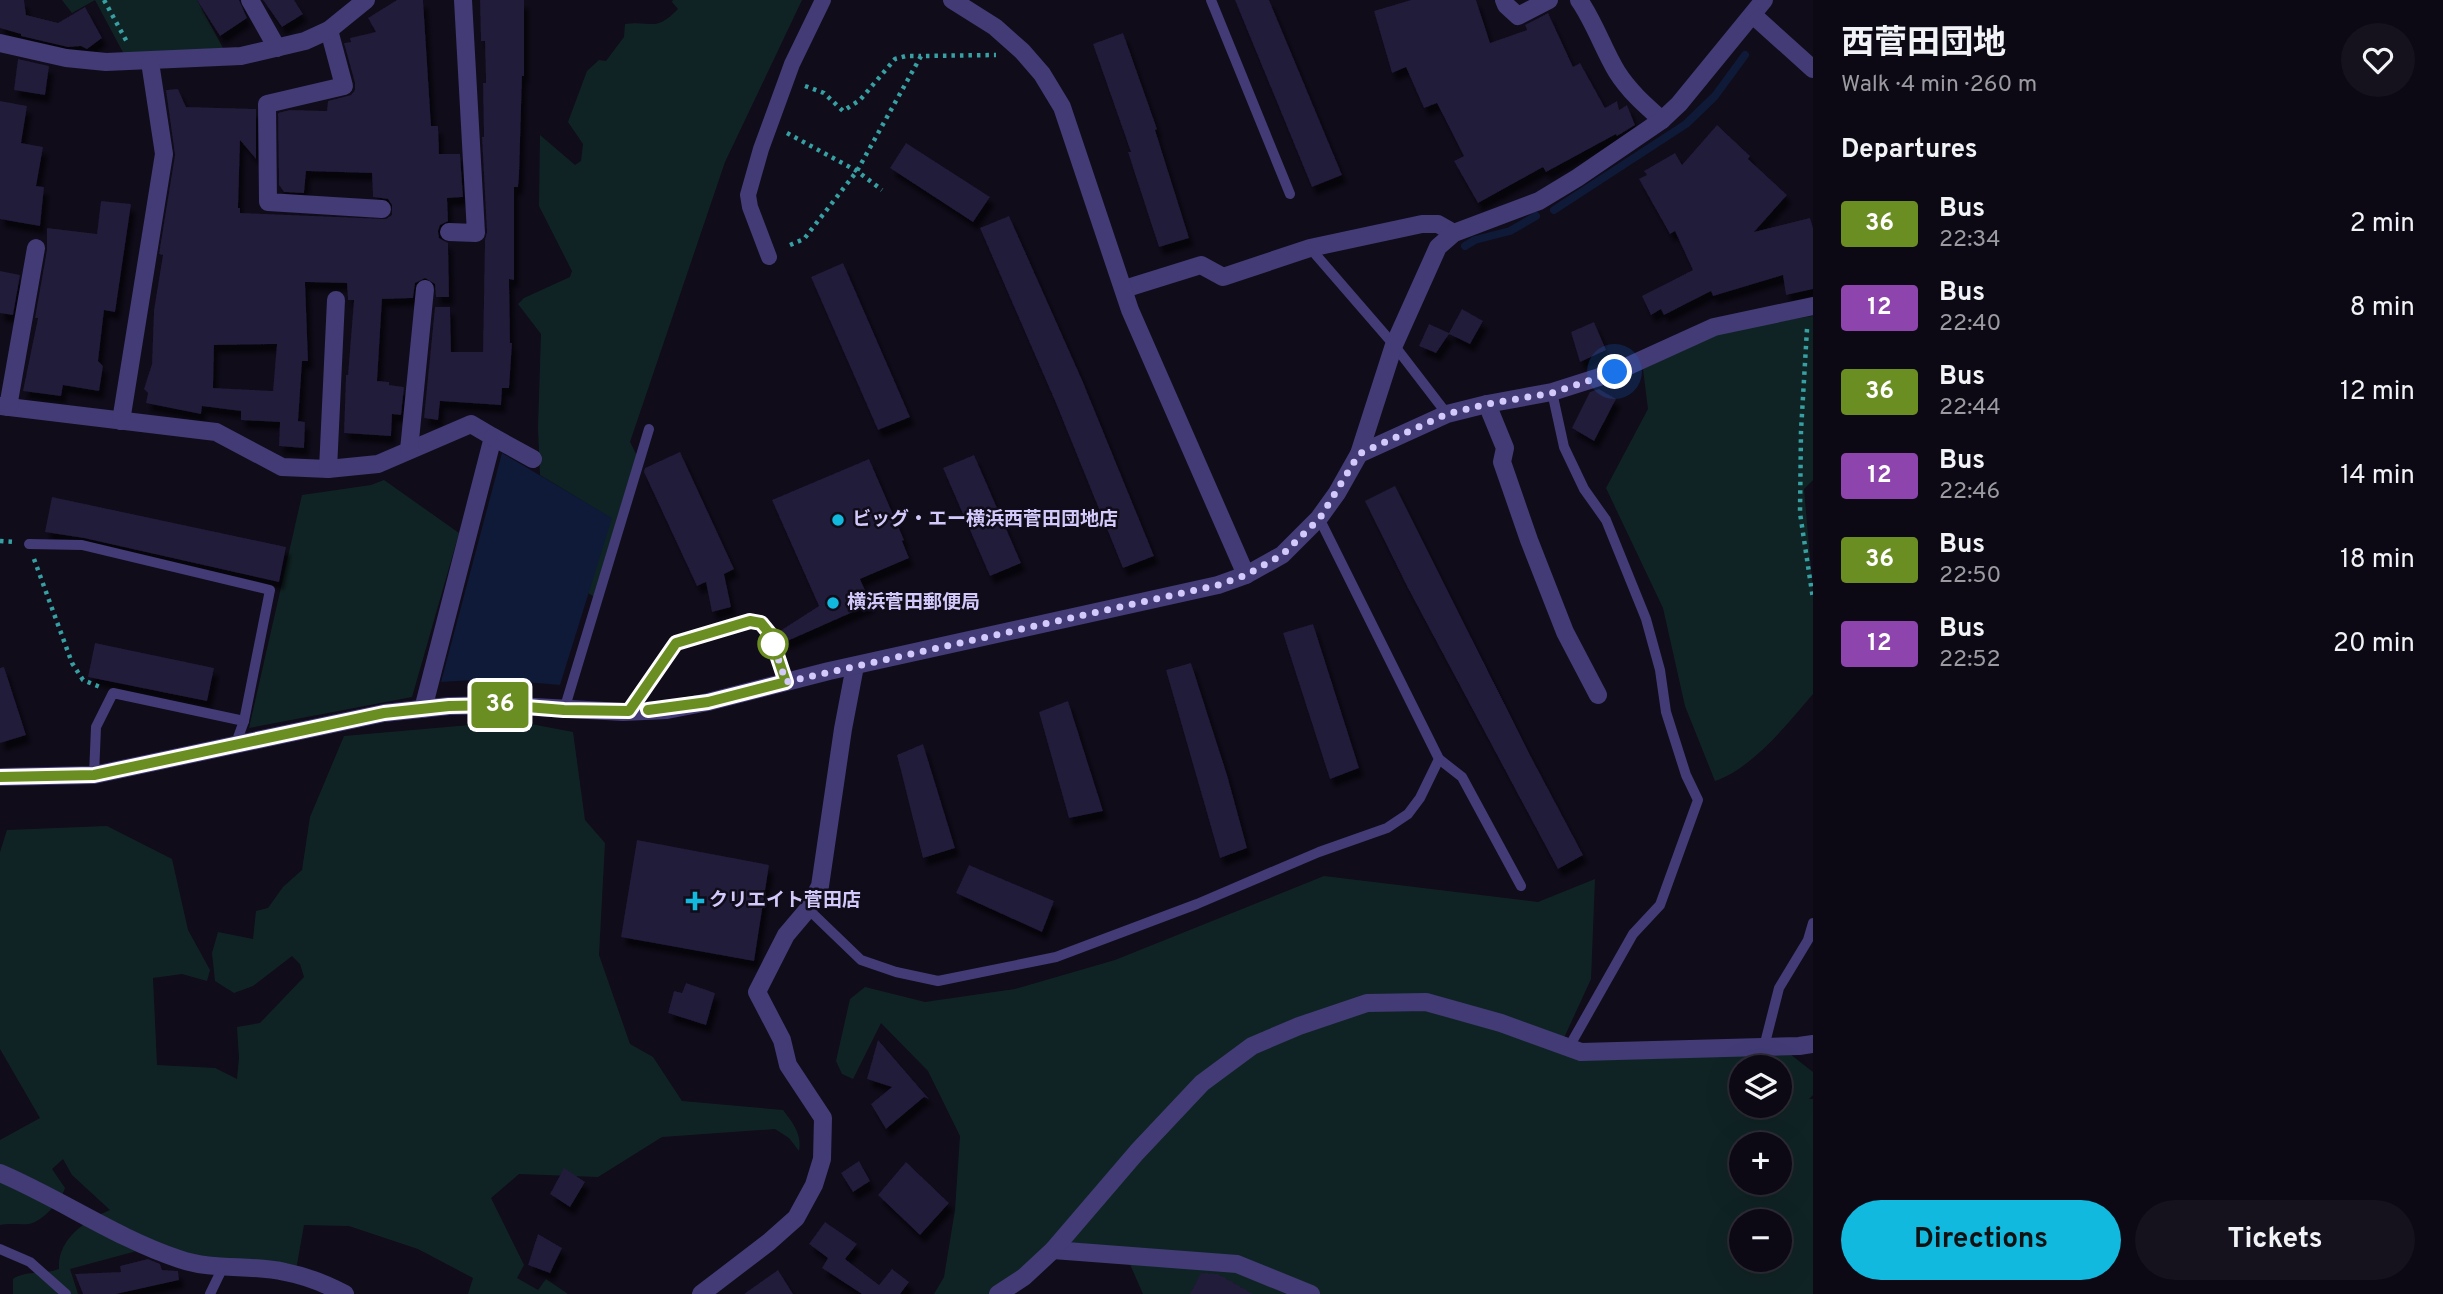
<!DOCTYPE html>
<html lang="en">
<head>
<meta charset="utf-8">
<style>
  body { margin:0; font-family:Overpass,"Noto Sans JP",sans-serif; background:#15121d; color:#f1f3f6; height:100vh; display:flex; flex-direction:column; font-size:26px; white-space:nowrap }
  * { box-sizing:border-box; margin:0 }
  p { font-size:23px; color:#9a9aa0 }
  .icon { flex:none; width:38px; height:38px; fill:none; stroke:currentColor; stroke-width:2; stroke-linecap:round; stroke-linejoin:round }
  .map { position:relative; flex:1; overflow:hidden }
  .drawer { display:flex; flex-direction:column; background:#0c0914; width:630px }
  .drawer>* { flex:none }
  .badge { padding:0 14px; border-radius:5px; font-size:24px; line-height:46px }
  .buttons { position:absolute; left:1729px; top:1055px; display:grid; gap:14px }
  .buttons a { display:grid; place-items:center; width:63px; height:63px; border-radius:50%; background:#0c0914; box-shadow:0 7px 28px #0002,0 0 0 2px #2c2a34; font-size:35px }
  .you { position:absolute; width:35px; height:35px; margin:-18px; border:5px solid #fff; border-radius:50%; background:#1a73e8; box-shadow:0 0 0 10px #1a73e833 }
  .map>.badge { position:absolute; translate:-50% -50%; box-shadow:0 0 0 4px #fff }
  h2 { padding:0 28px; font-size:26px; line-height:63px }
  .round { display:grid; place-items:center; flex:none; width:74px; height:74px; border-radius:37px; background:#15121d }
  .headline { display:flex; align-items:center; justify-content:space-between; height:119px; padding:0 28px }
  h1 { font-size:33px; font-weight:700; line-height:52px }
  .action { display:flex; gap:14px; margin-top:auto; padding:14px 28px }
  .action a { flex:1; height:80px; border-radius:42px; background:#12b9df; color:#111; font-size:28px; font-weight:700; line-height:80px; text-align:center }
  .action a+a { background:#15121d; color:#f1f3f6 }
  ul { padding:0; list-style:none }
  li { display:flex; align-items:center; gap:21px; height:84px; padding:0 28px }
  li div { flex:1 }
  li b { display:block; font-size:26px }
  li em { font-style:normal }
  li .badge { min-width:77px; font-weight:700; text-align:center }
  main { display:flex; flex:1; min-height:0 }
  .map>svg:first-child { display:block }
  .green { fill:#102324; fill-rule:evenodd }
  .water { fill:#0e1a38 }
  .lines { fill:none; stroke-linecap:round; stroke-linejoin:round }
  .stream { stroke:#0e1a38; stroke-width:8 }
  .building { fill:#231a3a; fill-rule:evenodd; filter:url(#shadow) }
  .path { stroke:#36a0a3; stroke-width:4.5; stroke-dasharray:3.5 5; stroke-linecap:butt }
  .service { stroke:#423b76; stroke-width:10 }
  .pedestrian { stroke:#423b76; stroke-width:16 }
  .minor { stroke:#423b76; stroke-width:18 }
  .tertiary { stroke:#423b76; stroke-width:18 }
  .line-casing { stroke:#fff; stroke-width:16 }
  .line { stroke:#6b8e23; stroke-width:10 }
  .walk { stroke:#d3cafb; stroke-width:7; stroke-dasharray:0 12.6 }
  .poi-dot { fill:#12b9df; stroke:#100c1a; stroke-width:2.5 }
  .stop-dot { fill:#fff; stroke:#6b8e23; stroke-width:3.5 }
  .labels { text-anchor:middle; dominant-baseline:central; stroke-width:5; stroke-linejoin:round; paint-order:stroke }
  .poi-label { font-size:19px; font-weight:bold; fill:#d3cafb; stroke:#100c1a; text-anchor:start }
</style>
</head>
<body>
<main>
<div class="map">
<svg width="1813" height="1294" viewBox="0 0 1813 1294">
  <defs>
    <filter id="shadow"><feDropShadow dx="4.5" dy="8" stdDeviation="2" flood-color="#0009"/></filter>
  </defs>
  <rect width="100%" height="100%" fill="#100c1a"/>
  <!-- green -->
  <g class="green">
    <polygon points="62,0 197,0 223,48 126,58 95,0 72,13"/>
    <path d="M673,0H802L725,162L630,442L641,464L604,592L593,596L588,593L611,518L540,475L538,428L541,334L518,304L524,298L570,277L572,271L539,206L540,135L575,165L581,161L583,144L568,122L587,71L599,60L606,61L624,37L625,24C652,20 655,33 678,9L672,2Z"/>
    <path d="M1813,316V480L1804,489L1813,592V694C1787,724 1753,768 1715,781L1685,706L1663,608L1606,488L1648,409L1643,369L1716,331Z"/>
    <polygon points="384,480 459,533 412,697 249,728 302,495 371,485"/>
    <path d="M515,721L573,732L585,820L605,843L599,955L630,1044L653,1057L682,1101L783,1110C793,1123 802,1134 799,1151L789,1138L775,1129L662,1137L598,1177L519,1174L491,1198L524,1265L517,1278L538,1290L546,1279L568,1294H468L473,1278L418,1249L349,1226L304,1225L296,1270L144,1249L70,1269L78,1294H13V1279C26,1270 44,1275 59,1269C57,1239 86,1220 110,1210L72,1175L63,1159L52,1169L65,1188C61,1201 43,1221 29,1224C19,1225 10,1223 0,1225V1140L40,1118L0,1049V852L7,830L107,826L172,859L188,930L210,970L207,981L182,974L153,978L157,1065L215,1068L237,1079L239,1058L237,1027L260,1023L304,977L300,964L292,956L253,986L234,993L215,981L212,953L218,932L253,939L256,911L268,908L283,887L302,870L310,817L344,736Z"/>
    <path d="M1324,876L1538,902L1595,879L1591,979L1558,1051L1790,1054L1813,1072V1095L1809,1099H1813V1294H1143L1129,1262L1055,1253L1007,1294H934L944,1277L955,1210L960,1136L928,1071L881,1023L853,1079L842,1074L836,1061L850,999L865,987L925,1002L1015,989L1115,960ZM1741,1068H1780V1106H1741ZM1741,1144H1780V1183H1741ZM1741,1222H1780V1260H1741Z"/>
  </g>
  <!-- water -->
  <polygon class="water" points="502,453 612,518 560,685 489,679 441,682"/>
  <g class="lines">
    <!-- stream -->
    <g class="stream">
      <polyline points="1554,210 1686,124 1715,96 1745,55"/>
      <polyline points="1465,246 1475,240 1510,231 1536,216"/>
    </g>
  </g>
  <!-- building -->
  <g class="building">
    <polygon points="0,0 24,0 26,15 58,23 85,7 102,38 87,49 81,46 68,47 21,36 21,34 0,28"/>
    <polygon points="197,0 239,0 247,18 220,36"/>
    <polygon points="263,0 294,0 303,14 282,27"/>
    <path d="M397,0H423L431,126H438L439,154H460L463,197L447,198L448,221L440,225L438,231L439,238L448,243L449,297H436L435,284L425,278L415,283L413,298L382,299L377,381L389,382V385L404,387L401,415L392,414L391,436L344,433L346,375H348L354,300H348L347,283L305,282L308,361H302L298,421L305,422L304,448L279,446L280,422L241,420V411L202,406L201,414L146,403L148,393L144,389L152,364L154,310L163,255L159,254L175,155L166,90L178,89L186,107L256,109V159L240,140L238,208H240V213L386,219L392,215V205L388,199L373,197L372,173L306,171L304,193L284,192L279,185L278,113L290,110L327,111L328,101L351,95L355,90V83L344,43L351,42L350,38L376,32L368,18ZM277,344L273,391L213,388L214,345Z"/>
    <polygon points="480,0 524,0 524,76 522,76 519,175 518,187 514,187 514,280 509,279 510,343 512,343 509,388 502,388 501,405 440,401 438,420 424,418 435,307 450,307 451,352 483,352 485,240 487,232 482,137 484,137 483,83 486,83 485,41 481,41"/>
    <polygon points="1235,0 1269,0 1342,175 1312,187"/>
    <polygon points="1411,0 1476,0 1490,43 1527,30 1525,25 1548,13 1573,67 1580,63 1605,108 1617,101 1619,110 1627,105 1635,125 1617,136 1616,134 1546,172 1543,167 1478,203 1454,161 1464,156 1437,103 1424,108 1406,67 1392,73 1374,11"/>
    <polygon points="1123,33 1157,129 1155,130 1189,238 1159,247 1128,152 1131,152 1093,44"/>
    <polygon points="18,59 49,66 45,95 14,90"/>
    <polygon points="0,101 27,106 21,143 43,147 36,186 44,187 40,226 0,219"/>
    <polygon points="1717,125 1750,156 1748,159 1787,195 1754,232 1810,218 1813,228 1813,289 1786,295 1783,275 1713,296 1711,291 1664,315 1661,309 1651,315 1642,296 1693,270 1675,231 1670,234 1639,179 1647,175 1644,171 1675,153 1682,165"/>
    <polygon points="906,143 990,197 973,222 890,168"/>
    <polygon points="101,201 131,204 115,312 104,310 98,361 103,366 99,391 63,385 61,396 23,391 38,318 35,318 47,250 47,228 97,234"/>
    <polygon points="1009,216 1082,380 1154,556 1123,568 1056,403 980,228"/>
    <polygon points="843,263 910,417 878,430 811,277"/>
    <polygon points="0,271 20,275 13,315 0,313"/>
    <polygon points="1462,309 1483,321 1470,344 1449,334 1436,353 1419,346 1429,324 1449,333"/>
    <polygon points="1594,322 1606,350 1580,362 1571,332"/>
    <polygon points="1599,389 1616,399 1594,441 1572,428 1590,392"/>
    <polygon points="680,452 734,569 724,574 731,607 712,612 706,582 697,586 644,472 645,468"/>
    <polygon points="974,455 1021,563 990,576 943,468"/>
    <polygon points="869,459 904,540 902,541 909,558 860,579 871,604 785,642 780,631 819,606 772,500"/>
    <polygon points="1395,486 1531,757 1583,855 1558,869 1408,588 1365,501"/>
    <polygon points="52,497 286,547 279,582 84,538 45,532"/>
    <polygon points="1313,624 1359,768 1330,779 1283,633"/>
    <polygon points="95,643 214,668 207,701 88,677"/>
    <polygon points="1191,663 1227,775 1247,848 1220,858 1166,670"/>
    <polygon points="4,667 26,735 0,743 0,668"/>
    <polygon points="1068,701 1103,811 1069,818 1039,712"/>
    <polygon points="923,744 955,848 923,858 897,755"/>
    <polygon points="637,840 769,865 754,961 621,937"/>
    <polygon points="969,865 1054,901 1042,932 956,893"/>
    <polygon points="686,983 715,993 706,1025 668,1013 674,991 682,993"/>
    <polygon points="878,1040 929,1099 924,1097 886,1129 871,1104 892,1087 867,1079"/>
    <polygon points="859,1161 870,1181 853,1192 841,1173"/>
    <polygon points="906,1162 949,1203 920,1235 878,1195"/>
    <polygon points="564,1168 585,1182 570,1207 550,1194"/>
    <polygon points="825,1222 857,1244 845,1259 879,1285 892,1269 909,1282 900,1294 862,1294 822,1268 828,1258 809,1244"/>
    <polygon points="538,1234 562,1248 550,1273 528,1265"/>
    <polygon points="148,1259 160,1264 162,1270 178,1271 179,1280 116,1294 83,1294 75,1274 121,1272 120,1266"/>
    <polygon points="778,1270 793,1294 744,1294"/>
    <polygon points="1201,1273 1218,1274 1253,1294 1190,1294"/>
  </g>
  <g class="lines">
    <!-- path -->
    <g class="path">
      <polyline points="104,0 127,42"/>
      <polyline points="805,86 824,93 843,111 860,100 895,59 906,56 921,56"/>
      <polyline points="787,133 857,171 882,190"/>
      <polyline points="790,245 804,239 857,171 921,56 996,55"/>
      <polyline points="1807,329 1801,431 1800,513 1813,599"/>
      <polyline points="0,541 15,542"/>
      <polyline points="34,559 72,663 83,680 100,687"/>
    </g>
    <!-- service -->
    <g class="service">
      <polyline points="1211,0 1290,194"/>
      <polyline points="1310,248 1394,345 1447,414"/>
      <polyline points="1552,392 1564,447 1584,489 1606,520 1646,619 1660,670 1666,712 1686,775 1698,800 1660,905 1633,934 1569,1047"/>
      <polyline points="1319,518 1439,759 1462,777 1521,886"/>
      <polyline points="29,544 82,545 270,590 244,721 236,743"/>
      <polyline points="564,710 649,429"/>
      <polyline points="629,711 676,643 750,621 761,623 770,634 786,682"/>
      <polyline points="94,775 96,727 113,693 244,721"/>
      <polyline points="808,909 861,960 896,972 938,981 1056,957 1197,904 1319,852 1387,828 1408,814 1420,798 1439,759"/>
      <polyline points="1764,1047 1779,988 1808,940 1813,923"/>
      <polyline points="0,1249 30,1262 66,1294"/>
      <polyline points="210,1294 223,1267"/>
    </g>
    <!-- pedestrian -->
    <polyline class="pedestrian" points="769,257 750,207 748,195 761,149 792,64 823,0"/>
    <!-- minor -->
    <g class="minor">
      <polyline points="250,0 277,48"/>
      <polyline points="1504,0 1506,5 1518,16 1549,0"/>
      <path d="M1579,0C1595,23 1603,49 1617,72C1629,91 1645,105 1662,120"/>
      <polyline points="329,30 344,86 267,104 268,202 382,209"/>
      <polyline points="0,43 66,58 106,62 241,56 305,41 329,30 366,0"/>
      <polyline points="449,232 476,233 463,0"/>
      <polyline points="1124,289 1201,265 1223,277 1310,248 1422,224 1438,224 1454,233"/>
      <polyline points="1487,404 1505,448 1502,462 1529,540 1565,632 1598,695"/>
      <polyline points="0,406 216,432 282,467 328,469 378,464 471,424 493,437 423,709"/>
      <polyline points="8,407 36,248"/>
      <polyline points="121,421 164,154 150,62"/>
      <polyline points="493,437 533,459"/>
      <polyline points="409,450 425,289"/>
      <polyline points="1359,454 1447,414 1487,404 1552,392 1615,372 1714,327 1813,306"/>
      <polyline points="328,469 336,300"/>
      <polyline points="1246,575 1282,555 1319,518 1337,493 1359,454 1394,345 1438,247 1454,233 1539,201 1577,178 1662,120 1679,104 1764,0"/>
      <path d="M0,1173C61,1199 116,1238 179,1259C213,1271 250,1264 285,1272C306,1276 326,1284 345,1294"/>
      <polyline points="1053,1250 1237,1264 1311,1294"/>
      <polyline points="701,1294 769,1242 796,1218 814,1185 822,1159 823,1118 788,1065 782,1040 757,992 786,935 808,909 820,886 843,729 855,666"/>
      <polyline points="998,1294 1024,1277 1053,1250 1137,1152 1202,1083 1252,1046 1299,1026 1367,1003 1426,1002 1501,1023 1581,1052 1799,1046 1813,1044"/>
    </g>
    <!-- tertiary -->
    <g class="tertiary">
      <polyline points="1753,15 1813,69"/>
      <polyline points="0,777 94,775 384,713 449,706 501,705 623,712 667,710 708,702 829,671 1218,585 1246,575 1130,310 1062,107 1042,74 1022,51 995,27 952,0"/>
    </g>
  </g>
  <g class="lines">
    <defs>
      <polyline id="line" points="0,777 94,775 384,713 449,706 501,705 564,710 629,711 676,643 750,621 761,623 770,634 786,682 708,702 648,710"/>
    </defs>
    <!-- line casing -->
    <use href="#line" class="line-casing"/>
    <!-- line -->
    <use href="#line" class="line"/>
    <!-- walk -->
    <polyline class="walk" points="773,644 770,634 786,682 1218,585 1246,575 1282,555 1320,518 1359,454 1447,414 1487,404 1552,393 1615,372"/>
  </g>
  <!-- markers -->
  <g class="poi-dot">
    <circle cx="838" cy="520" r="7"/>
    <circle cx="833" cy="603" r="7"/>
    <path d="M691.5 890.5h7v7h7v7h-7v7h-7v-7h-7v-7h7z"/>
  </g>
  <circle class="stop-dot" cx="773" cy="644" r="14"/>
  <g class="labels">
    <!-- poi labels -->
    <g class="poi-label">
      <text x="852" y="520">ビッグ・エー横浜西菅田団地店</text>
      <text x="847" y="603">横浜菅田郵便局</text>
      <text x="709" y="901">クリエイト菅田店</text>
    </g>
  </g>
</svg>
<div class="buttons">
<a><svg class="icon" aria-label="layers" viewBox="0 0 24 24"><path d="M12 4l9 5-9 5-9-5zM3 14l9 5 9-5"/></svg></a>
<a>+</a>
<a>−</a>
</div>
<div class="you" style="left:1615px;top:372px"></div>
<b class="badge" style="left:500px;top:705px;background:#6b8e23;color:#fff">36</b>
</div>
<section class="drawer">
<div class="headline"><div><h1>西菅田団地</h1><p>Walk · 4 min · 260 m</p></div><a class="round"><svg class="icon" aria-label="heart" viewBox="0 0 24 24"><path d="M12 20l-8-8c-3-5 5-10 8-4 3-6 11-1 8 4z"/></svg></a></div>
<h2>Departures</h2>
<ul>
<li><span class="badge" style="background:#6b8e23;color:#fff">36</span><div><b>Bus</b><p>22:34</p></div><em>2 min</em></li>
<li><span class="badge" style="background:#8e44ad;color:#fff">12</span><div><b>Bus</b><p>22:40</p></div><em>8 min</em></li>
<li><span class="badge" style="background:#6b8e23;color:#fff">36</span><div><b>Bus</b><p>22:44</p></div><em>12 min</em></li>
<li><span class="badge" style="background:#8e44ad;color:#fff">12</span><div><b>Bus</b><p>22:46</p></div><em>14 min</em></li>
<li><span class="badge" style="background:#6b8e23;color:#fff">36</span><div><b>Bus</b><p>22:50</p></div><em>18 min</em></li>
<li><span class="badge" style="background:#8e44ad;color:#fff">12</span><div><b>Bus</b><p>22:52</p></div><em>20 min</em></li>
</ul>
<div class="action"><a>Directions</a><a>Tickets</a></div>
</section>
</main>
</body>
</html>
